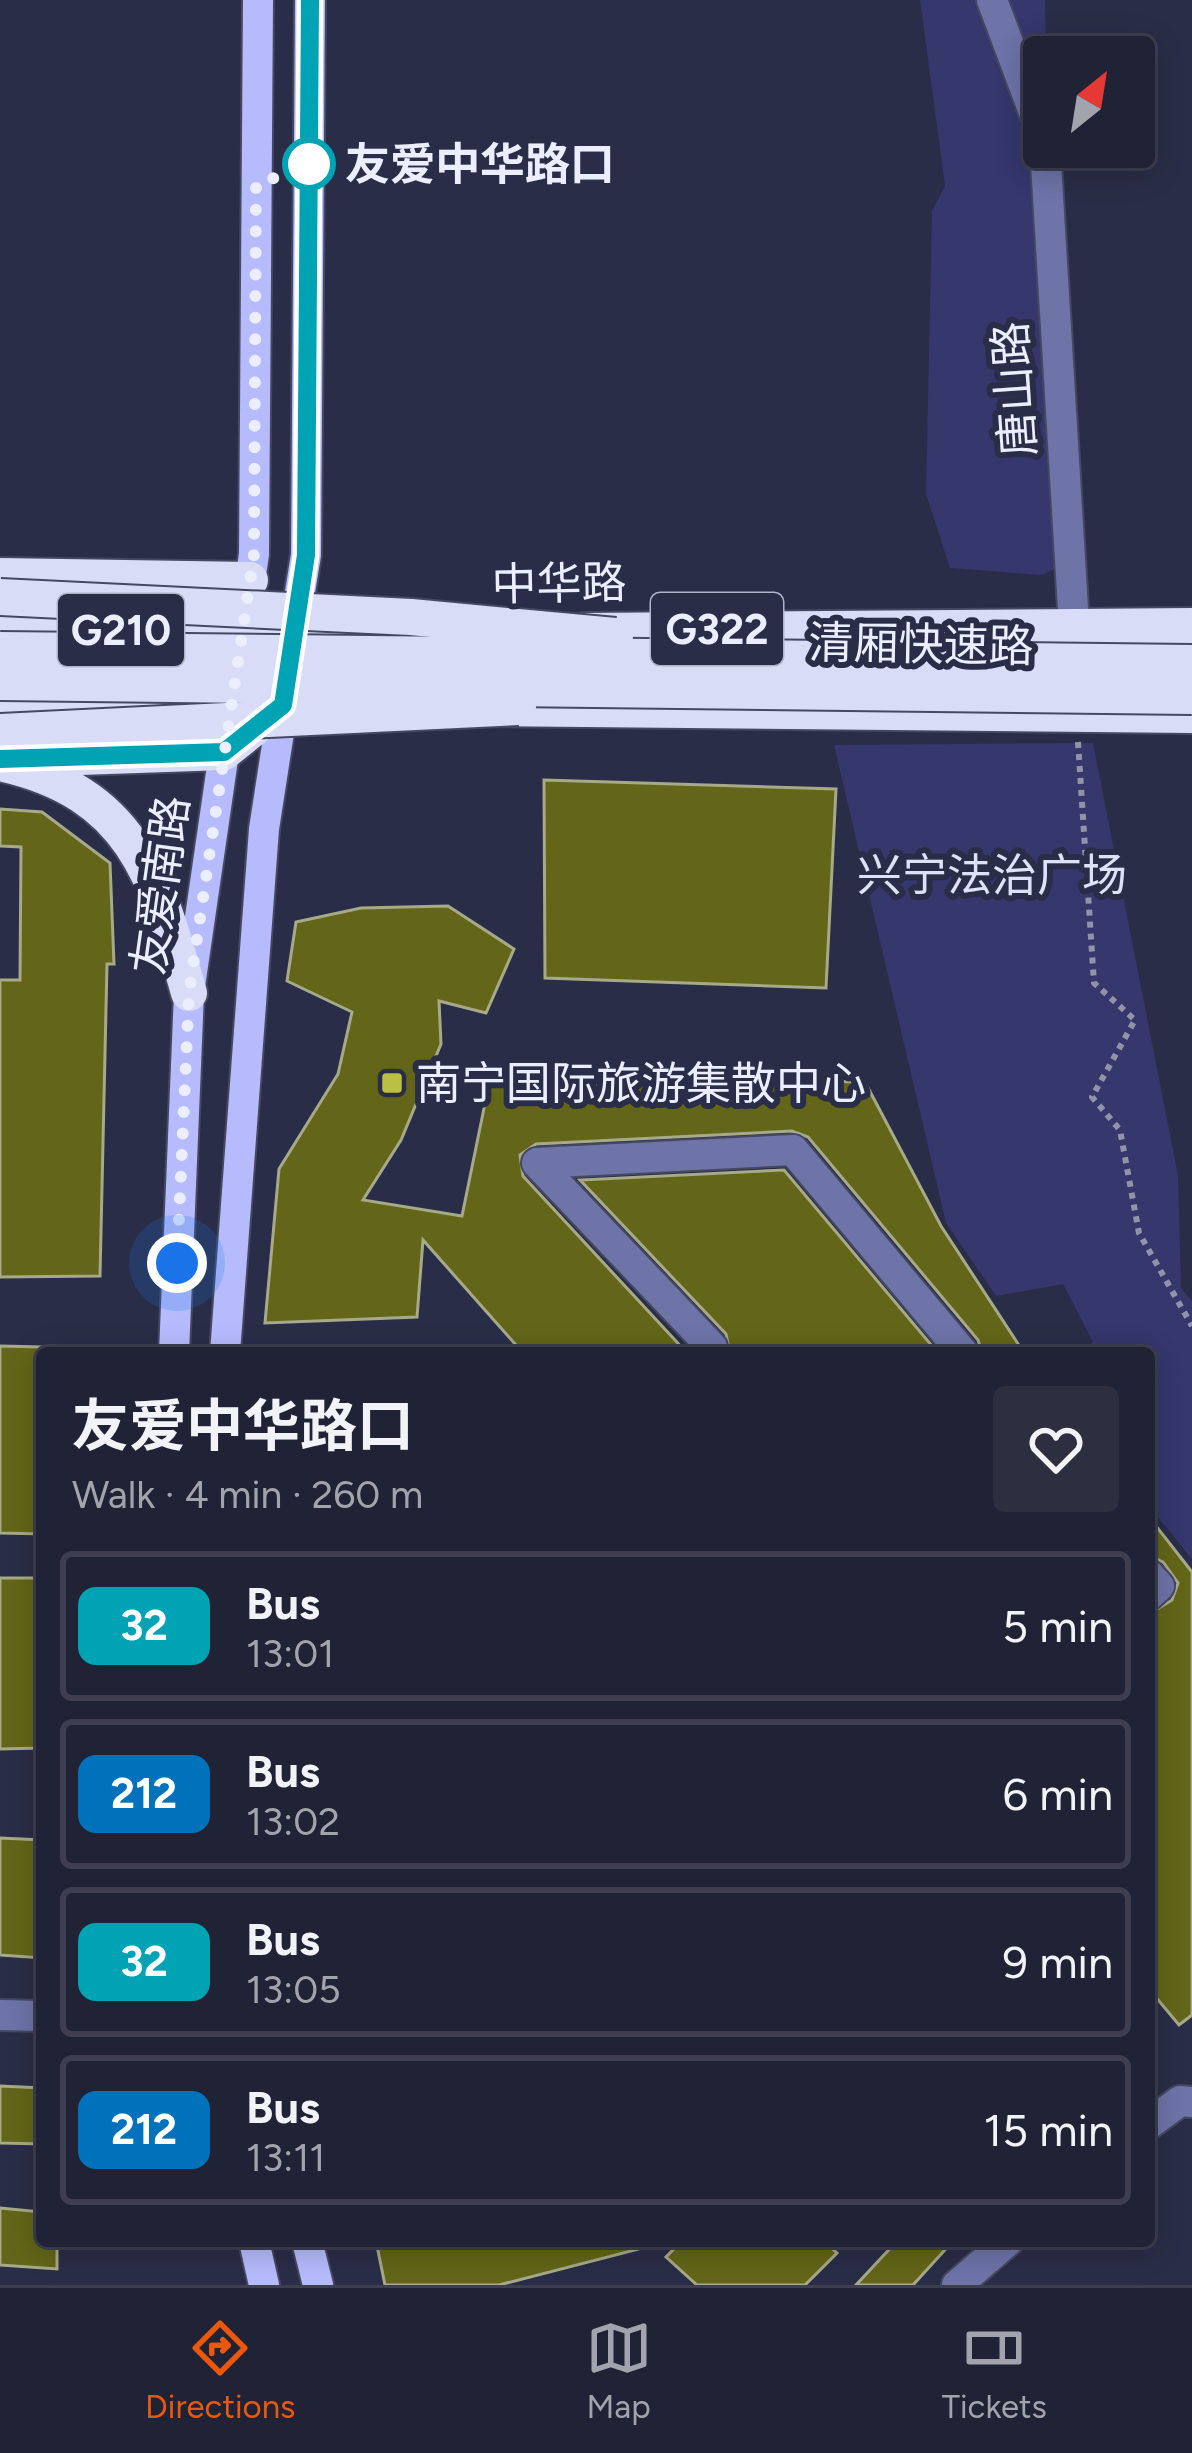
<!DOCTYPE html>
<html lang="en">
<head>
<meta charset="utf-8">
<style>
  body { margin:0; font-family:Figtree,"Noto Sans SC",sans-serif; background:#2d2f41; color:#f1f3f6; height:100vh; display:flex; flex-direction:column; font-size:45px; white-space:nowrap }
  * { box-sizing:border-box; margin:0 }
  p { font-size:39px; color:#a2a4ad }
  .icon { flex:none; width:66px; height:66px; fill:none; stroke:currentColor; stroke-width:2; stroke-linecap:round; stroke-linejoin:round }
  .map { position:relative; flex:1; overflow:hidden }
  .sheet { position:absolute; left:36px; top:1347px; width:1119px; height:900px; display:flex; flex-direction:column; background:#202235; border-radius:12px; box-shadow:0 6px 30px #0003,0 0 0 3px #3d3f50 }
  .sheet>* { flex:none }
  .badge { padding:0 24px; border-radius:18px; font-size:42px; line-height:78px }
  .needle { width:78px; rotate:30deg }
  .controls { position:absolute; left:1023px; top:36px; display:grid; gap:24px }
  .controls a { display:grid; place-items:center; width:132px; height:132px; border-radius:12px; background:#202235; box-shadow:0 6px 30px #0003,0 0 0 3px #3d3f50; font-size:60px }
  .you { position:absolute; width:60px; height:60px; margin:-30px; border:9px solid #fff; border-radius:50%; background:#1a73e8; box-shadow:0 0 0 18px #1a73e833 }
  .map>.badge { position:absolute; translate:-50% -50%; box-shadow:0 0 0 6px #fff }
  .round { display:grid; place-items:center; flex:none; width:126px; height:126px; border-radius:12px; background:#2d2f41 }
  .summary { display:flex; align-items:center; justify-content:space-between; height:204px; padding:0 36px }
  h1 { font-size:57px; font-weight:700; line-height:90px }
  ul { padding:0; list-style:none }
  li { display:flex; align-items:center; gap:36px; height:150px; margin:0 24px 18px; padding:0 12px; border:6px solid #3d3f50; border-radius:12px }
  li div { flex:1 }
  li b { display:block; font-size:45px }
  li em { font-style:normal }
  li .badge { min-width:132px; font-weight:700; text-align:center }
  .tabs { display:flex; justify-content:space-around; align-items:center; height:168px; border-top:3px solid #3d3f50; background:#202235; font-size:33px; color:#a2a4ad }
  .tabs a { display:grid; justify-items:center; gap:6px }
  .tabs .current { color:#ea580c }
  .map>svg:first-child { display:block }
  .green { fill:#35376d }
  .building { fill:#636518; stroke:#a7aa88; stroke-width:3 }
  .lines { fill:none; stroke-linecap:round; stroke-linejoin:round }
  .minor-casing { stroke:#454861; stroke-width:34 }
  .major-casing { stroke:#454861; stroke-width:34 }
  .highway-casing { stroke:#454861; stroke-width:40 }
  .path { stroke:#9194a9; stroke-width:6; stroke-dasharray:6 6; stroke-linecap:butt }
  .minor { stroke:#6e73a8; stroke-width:30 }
  .major { stroke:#b5bbfc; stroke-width:30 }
  .highway { stroke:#d9dcf6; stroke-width:36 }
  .highway-bridge-casing { stroke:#454861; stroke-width:40; stroke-linecap:butt }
  .highway-bridge { stroke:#d9dcf6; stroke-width:36 }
  .line-casing { stroke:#fff; stroke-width:27 }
  .line { stroke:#00a3b4; stroke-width:18 }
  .walk { stroke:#ebeeff; stroke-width:12; stroke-dasharray:0 21.6 }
  .stop-dot { fill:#fff; stroke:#00a3b4; stroke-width:6 }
  .poi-dot { fill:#bbc044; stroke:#2a2d47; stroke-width:4.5 }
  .labels { text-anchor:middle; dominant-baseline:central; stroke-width:12; stroke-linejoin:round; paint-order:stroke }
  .shield { fill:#2a2d47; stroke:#b1b4c8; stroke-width:3 }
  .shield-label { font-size:42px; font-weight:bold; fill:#ebeeff }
  .stop-label { font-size:45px; font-weight:bold; fill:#ebeeff; stroke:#2a2d47; text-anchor:start }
  .street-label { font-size:45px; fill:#ebeeff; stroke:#2a2d47 }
  .park-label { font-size:45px; fill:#dee2f8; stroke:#2a2d47 }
  .poi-label { font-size:45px; fill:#ebeeff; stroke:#2a2d47; text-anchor:start }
</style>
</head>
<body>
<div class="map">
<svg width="1192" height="2285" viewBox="0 0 1192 2285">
  <rect width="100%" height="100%" fill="#2a2d47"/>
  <!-- green -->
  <g class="green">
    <polygon points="920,0 1045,0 1057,568 1042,575 950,568 926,494 932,211 945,186"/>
    <polygon points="1093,743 1178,1175 1181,1288 1192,1301 1192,1559 1149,1506 1149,1353 1081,1353 1093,1342 1063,1284 996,1296 946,1223 834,745"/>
  </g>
  <!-- building -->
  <g class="building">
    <polygon points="544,780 836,789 826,988 545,978"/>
    <polygon points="0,809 42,812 110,863 114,964 107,964 100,1276 0,1277 0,980 20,980 21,847 0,846"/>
    <polygon points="448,906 514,949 486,1013 439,1001 441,1044 401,1140 363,1200 462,1216 491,1074 865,1082 941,1226 1024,1353 982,1353 978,1340 808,1137 792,1131 536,1144 520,1155 523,1176 687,1353 523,1353 423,1240 417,1317 265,1323 279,1169 338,1074 352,1012 287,981 296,922 361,908"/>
    <polygon points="784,1170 938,1353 730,1353 726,1334 580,1180"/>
    <polygon points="0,1346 42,1347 42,1534 0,1533"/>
    <polygon points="1149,1517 1192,1572 1192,2015 1179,2025 1149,1989 1149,1614 1172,1600 1178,1583 1163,1562 1149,1556"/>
    <polygon points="0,1578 42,1578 42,1748 0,1749"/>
    <polygon points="0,1838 42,1840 42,1958 0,1955"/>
    <polygon points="0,2086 42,2088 42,2144 0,2143"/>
    <polygon points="0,2208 42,2212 42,2241 57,2241 57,2269 0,2265"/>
    <polygon points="376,2241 638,2241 639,2249 499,2285 385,2285"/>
    <polygon points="682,2241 824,2241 837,2253 805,2285 697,2285 666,2257"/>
    <polygon points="897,2241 953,2241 913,2285 856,2285"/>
  </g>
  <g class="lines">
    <defs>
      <g id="minor">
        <polyline points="992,0 1044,139"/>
        <polyline points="1045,147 1074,625"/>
        <polyline points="706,1353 712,1347 537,1163 793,1150 963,1353"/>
        <polyline points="1149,1575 1159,1586 1149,1595"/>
        <polyline points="0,2015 42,2016"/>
        <polyline points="1149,2124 1180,2101 1192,2102"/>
        <polyline points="957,2285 1008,2241"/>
      </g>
      <g id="major">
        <polyline points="247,602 254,554 258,0"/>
        <polyline points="293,635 306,555 310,0"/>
        <polyline points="174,1353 189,993 227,732"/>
        <polyline points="225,1353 264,829 284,700"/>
        <polyline points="254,2241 264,2285"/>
        <polyline points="307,2241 318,2285"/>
      </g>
      <g id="highway">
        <polyline points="0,576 250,580"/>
        <polyline points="0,626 242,635 426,633"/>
        <polyline points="584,631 1192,626"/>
        <polyline points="0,705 234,705"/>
        <polyline points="488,708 1192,715"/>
        <polyline points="22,759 224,752 280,707"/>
        <path d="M0,763C132,792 156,875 189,993"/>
      </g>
    </defs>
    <!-- minor casing -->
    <use href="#minor" class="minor-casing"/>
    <!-- major casing -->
    <use href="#major" class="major-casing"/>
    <!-- highway casing -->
    <use href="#highway" class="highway-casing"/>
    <!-- path -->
    <polyline class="path" points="1078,742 1094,983 1135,1020 1092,1097 1120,1130 1139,1233 1192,1326"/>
    <!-- minor -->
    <use href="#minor" class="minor"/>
    <!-- major -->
    <use href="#major" class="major"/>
    <!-- highway -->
    <use href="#highway" class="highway"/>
    <defs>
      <g id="highway-bridge">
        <polyline points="0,597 411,617 615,636"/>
        <polyline points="0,650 1192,663"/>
        <polyline points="0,682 1192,696"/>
        <polyline points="0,732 518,707"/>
      </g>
    </defs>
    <!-- highway-bridge casing -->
    <use href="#highway-bridge" class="highway-bridge-casing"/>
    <!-- highway-bridge -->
    <use href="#highway-bridge" class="highway-bridge"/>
  </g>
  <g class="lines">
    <defs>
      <polyline id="line" points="0,759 224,752 283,705 306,555 310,0"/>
    </defs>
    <!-- line casing -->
    <use href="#line" class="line-casing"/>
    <!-- line -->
    <use href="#line" class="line"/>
    <!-- walk -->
    <polyline class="walk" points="177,1263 189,993 254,554 256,185 309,164"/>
  </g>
  <!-- markers -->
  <circle class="stop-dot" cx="309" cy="164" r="24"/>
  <rect class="poi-dot" x="380" y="1071" width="24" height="24" rx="6"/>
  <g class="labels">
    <!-- shield labels -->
    <g class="shield">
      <rect x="651" y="593" width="132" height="72" rx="9"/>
      <rect x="58" y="594" width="126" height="72" rx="9"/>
    </g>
    <g class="shield-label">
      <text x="717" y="629">G322</text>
      <text x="121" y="630">G210</text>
    </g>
    <!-- stop labels -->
    <g class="stop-label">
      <text x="345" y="164">友爱中华路口</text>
    </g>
    <!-- street labels -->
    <g class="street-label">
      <text transform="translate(1014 389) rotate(-94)">唐山路</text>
      <text transform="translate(559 583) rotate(-1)">中华路</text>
      <text transform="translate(921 644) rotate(1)">清厢快速路</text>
      <text transform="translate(160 885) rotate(-82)">友爱南路</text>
    </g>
    <!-- park labels -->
    <g class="park-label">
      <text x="992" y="875">兴宁法治广场</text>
    </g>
    <!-- poi labels -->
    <g class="poi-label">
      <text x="416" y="1083">南宁国际旅游集散中心</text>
    </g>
  </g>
</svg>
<div class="controls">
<a><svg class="needle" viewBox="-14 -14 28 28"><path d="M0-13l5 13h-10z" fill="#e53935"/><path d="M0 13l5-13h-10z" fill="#a2a4ad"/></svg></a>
</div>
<div class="you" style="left:177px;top:1263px"></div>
<section class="sheet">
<div class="summary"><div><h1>友爱中华路口</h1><p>Walk · 4 min · 260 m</p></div><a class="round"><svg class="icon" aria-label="heart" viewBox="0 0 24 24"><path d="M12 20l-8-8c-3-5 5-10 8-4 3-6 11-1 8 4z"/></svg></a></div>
<ul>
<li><span class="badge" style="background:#00a3b4;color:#fff">32</span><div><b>Bus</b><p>13:01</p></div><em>5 min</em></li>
<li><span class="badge" style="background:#0072bc;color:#fff">212</span><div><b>Bus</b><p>13:02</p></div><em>6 min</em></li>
<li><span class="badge" style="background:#00a3b4;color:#fff">32</span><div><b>Bus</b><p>13:05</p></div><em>9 min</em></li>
<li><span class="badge" style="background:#0072bc;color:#fff">212</span><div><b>Bus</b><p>13:11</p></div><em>15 min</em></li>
</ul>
</section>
</div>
<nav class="tabs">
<a class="current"><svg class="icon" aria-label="directions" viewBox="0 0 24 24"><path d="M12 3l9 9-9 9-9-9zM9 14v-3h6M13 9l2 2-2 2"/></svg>Directions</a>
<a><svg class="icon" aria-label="map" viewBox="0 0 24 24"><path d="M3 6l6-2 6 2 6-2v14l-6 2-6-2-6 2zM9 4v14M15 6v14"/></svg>Map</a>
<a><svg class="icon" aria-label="tickets" viewBox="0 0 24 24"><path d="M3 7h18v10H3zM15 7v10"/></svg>Tickets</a>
</nav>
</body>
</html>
